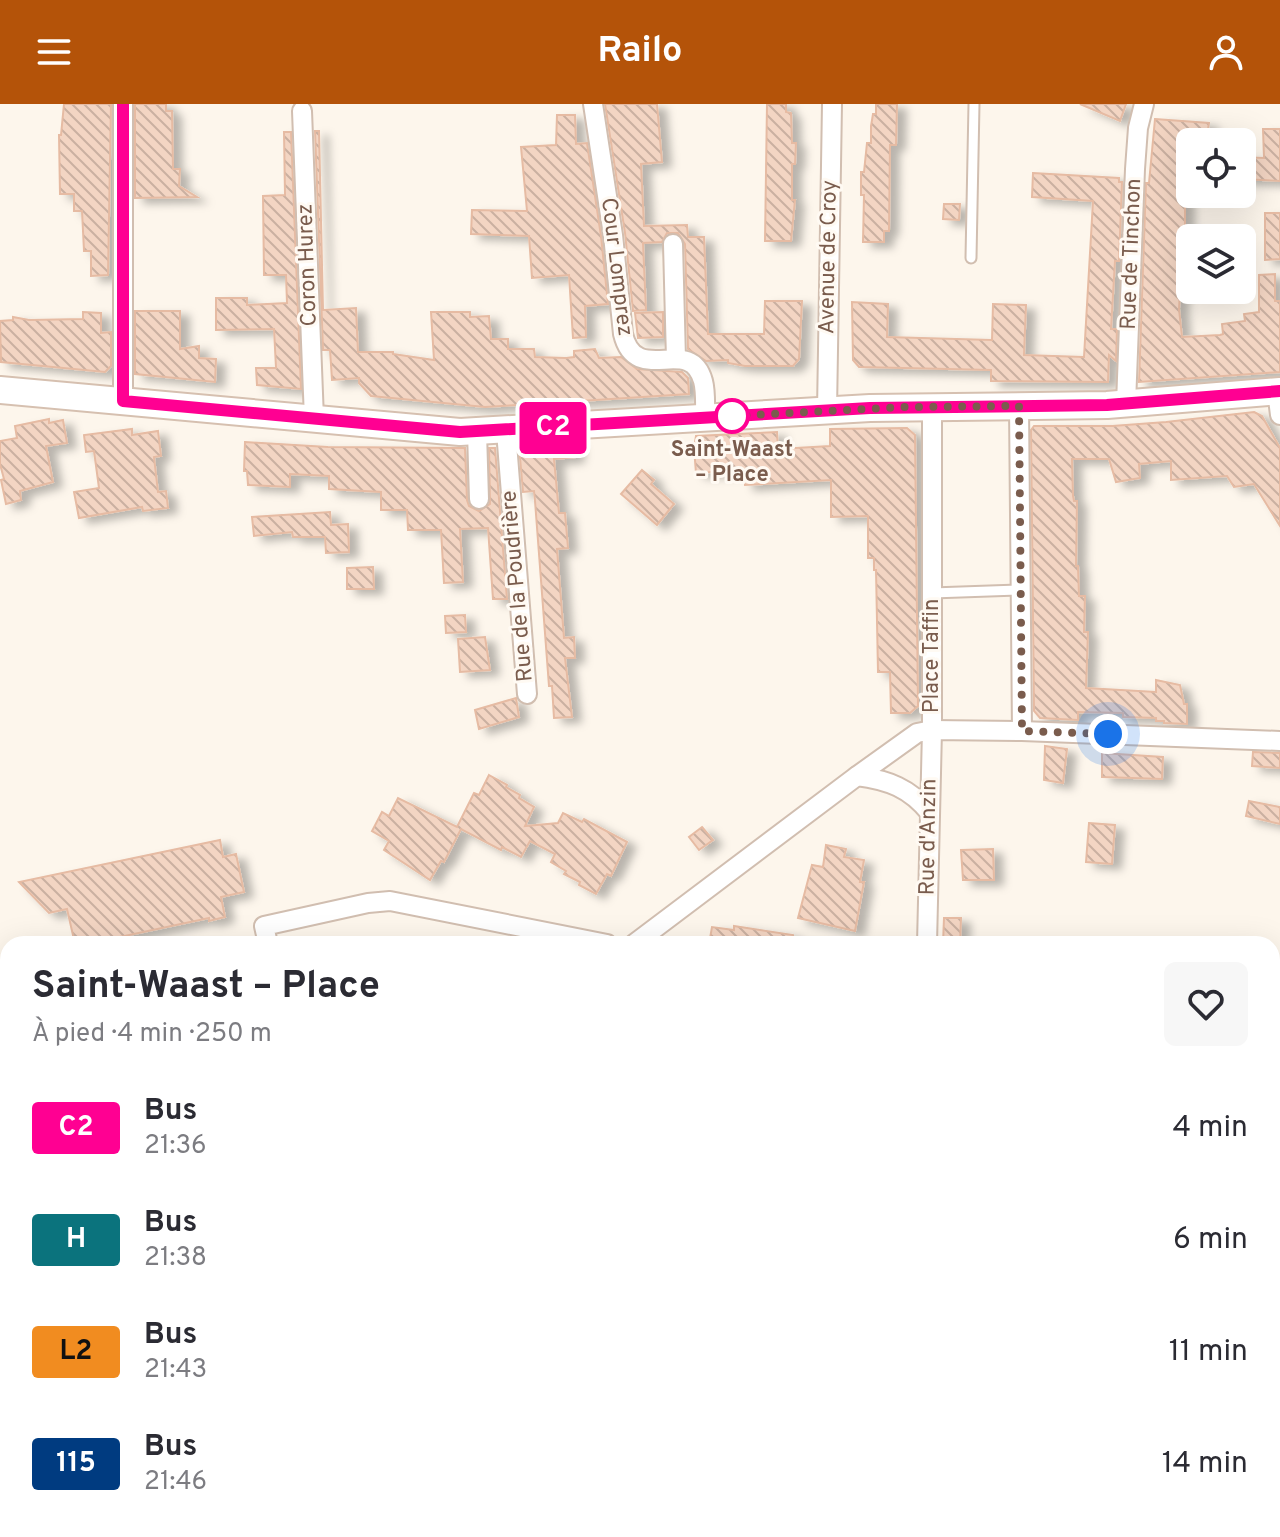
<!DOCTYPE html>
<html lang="fr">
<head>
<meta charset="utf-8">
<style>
  body { margin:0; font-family:Overpass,sans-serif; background:#f7f7f7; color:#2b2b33; height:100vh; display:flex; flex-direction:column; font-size:30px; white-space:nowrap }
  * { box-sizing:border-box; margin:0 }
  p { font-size:26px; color:#7c7c81 }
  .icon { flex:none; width:44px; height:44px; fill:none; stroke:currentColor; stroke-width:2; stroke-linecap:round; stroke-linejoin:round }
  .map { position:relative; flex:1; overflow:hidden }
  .side { position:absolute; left:0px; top:832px; width:1280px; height:602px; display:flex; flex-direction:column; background:#fff; border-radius:24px 24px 0 0; box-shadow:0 8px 32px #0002 }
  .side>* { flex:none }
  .badge { padding:0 16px; border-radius:6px; font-size:28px; line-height:52px }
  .fabs { position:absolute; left:1176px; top:24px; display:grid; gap:16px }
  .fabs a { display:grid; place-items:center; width:80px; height:80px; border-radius:12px; background:#fff; box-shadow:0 8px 32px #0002; font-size:40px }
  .you { position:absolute; width:40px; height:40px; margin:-20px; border:6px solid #fff; border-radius:50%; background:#1a73e8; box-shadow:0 0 0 12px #1a73e833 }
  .map>.badge { position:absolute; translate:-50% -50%; box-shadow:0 0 0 4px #fff }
  .round { display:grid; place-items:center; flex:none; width:84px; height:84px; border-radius:12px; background:#f7f7f7 }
  .overview { display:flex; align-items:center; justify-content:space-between; height:136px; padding:0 32px }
  h1 { font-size:38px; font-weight:700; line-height:60px }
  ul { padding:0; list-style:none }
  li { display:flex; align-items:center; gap:24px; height:112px; padding:0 32px }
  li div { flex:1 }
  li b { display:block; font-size:30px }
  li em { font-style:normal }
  li .badge { min-width:88px; font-weight:700; text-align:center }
  header { display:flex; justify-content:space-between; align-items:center; height:104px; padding:0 32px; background:#b45309; color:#fff; font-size:36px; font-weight:700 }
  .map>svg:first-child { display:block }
  .building { fill:url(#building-back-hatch); stroke:#e6bba3; stroke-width:2; filter:url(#shadow) }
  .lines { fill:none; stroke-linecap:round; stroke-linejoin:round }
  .lane-casing { stroke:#d1beb0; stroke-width:13 }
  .street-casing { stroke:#d1beb0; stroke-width:22 }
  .secondary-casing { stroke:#d6c0b0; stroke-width:30 }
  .lane { stroke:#fff; stroke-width:9 }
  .street { stroke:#fff; stroke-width:18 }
  .secondary { stroke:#fff; stroke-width:26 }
  .line-casing { stroke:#fff; stroke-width:18 }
  .line { stroke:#ff0092; stroke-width:12 }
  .walk { stroke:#7a5c4d; stroke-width:8; stroke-dasharray:0 14.4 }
  .stop-dot { fill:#fff; stroke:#ff0092; stroke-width:4 }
  .labels { text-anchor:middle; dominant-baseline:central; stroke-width:6; stroke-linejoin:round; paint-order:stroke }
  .street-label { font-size:22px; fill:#7a5c4d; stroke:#fffaf3 }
  .stop-label { font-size:22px; font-weight:bold; fill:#7a5c4d; stroke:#fffaf3 }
</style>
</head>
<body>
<header><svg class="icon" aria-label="menu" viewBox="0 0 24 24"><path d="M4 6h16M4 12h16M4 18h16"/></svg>Railo<svg class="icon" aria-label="person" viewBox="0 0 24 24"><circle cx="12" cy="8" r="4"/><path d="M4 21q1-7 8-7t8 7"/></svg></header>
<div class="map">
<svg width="1280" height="1433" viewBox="0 0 1280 1433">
  <defs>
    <pattern id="building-back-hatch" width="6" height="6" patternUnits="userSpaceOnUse" patternTransform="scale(2)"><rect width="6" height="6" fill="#f3d5c3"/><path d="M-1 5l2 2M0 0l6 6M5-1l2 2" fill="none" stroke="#cab0a1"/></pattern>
    <filter id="shadow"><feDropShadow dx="9" dy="5" stdDeviation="4" flood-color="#0004"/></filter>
  </defs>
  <rect width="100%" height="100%" fill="#fdf6ec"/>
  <!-- building -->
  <g class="building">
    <polygon points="64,0 111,0 108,171 91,172 91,147 84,147 82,107 74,107 74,90 60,90 59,31 61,31"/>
    <polygon points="135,0 166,0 166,7 172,7 173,65 180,65 179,82 197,93 135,94"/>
    <polygon points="605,0 657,0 662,58 641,60 644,122 687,121 688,133 704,133 708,230 764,230 765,197 802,197 799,255 793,262 745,262 728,259 728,256 706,257 688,245 685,140 678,129 667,129 662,138 643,139 646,206 633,207 625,129"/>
    <polygon points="767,0 786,0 786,8 791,9 792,39 796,39 795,60 792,60 792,96 795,96 791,137 765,137"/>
    <polygon points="876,0 897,0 896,41 890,41 889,127 884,127 884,138 863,138 864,91 861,91 861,68 864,68 867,39 871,39 871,22 873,10 876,10"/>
    <polygon points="1080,0 1126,0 1120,17"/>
    <polygon points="557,11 575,11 576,40 587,39 601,132 608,200 585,202 586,233 573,234 569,171 532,174 529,132 471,130 472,106 527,107 521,43 556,41"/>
    <polygon points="1155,15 1209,19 1206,38 1190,38 1190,56 1185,56 1185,143 1183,186 1180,187 1179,205 1182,233 1220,231 1223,230 1222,220 1245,217 1244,210 1259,208 1259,171 1275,170 1275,197 1280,197 1280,268 1139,278 1146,79 1149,79"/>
    <polygon points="1263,25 1280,25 1280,77 1242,75 1242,53 1264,54"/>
    <polygon points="315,27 319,27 323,206 356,204 358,248 393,248 393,250 434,256 431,208 470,208 470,213 489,212 491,235 508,235 508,245 534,245 535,253 566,254 574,253 574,247 595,245 599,254 621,253 637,265 682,268 688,274 689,290 485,303 371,292 359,279 359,274 332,276 330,246 323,246"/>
    <polygon points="284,28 291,28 301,285 257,281 256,264 276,264 274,225 216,226 216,194 247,194 247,201 287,199 286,171 264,171 263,92 285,91"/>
    <polygon points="1033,69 1119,74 1119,78 1122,78 1119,157 1115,157 1111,225 1117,225 1116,257 1109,251 1108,278 991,277 991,266 859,263 853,256 852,198 888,200 887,233 992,236 993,200 1026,201 1024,251 1084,253 1093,97 1032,93"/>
    <polygon points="944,100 960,100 959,116 943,115"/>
    <polygon points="1265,109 1280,109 1280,155 1265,156"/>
    <polygon points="135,207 180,207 180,245 199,242 199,254 216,255 215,278 135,270"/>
    <polygon points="83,208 101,209 101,229 111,228 111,262 105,268 1,258 0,217 13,216 13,213 29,216 83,215"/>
    <polygon points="663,208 663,233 638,234 635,209"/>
    <polygon points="1254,308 1262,312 1280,344 1280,422 1254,380 1234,383 1227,372 1171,376 1171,357 1139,360 1140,374 1116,378 1109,355 1072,355 1073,392 1074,397 1077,397 1076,462 1078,462 1079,492 1085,492 1084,528 1088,528 1086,584 1156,588 1156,576 1180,581 1184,600 1187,600 1187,620 1164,619 1164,617 1156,617 1156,614 1123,613 1123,609 1078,608 1078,616 1040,614 1034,607 1031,326 1034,322 1112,322 1166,318"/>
    <polygon points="49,315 49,319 63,316 67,339 46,342 53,378 20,387 21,396 6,400 1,376 4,375 0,360 0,337 17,334 15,322"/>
    <polygon points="907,324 915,331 918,602 910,609 891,609 890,568 878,568 876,466 874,466 874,454 868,454 868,412 831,413 831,376 745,381 744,366 696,369 694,344 696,332 777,328 778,345 830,342 830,325"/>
    <polygon points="132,325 132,331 158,327 161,352 154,353 158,388 166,387 168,404 143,407 142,403 79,414 74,388 99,384 94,347 86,348 84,331"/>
    <polygon points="245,338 328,343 465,344 467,396 469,402 479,407 490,400 489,344 495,344 507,495 493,495 488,424 460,425 463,478 444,479 441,426 408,426 407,406 381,406 381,388 329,385 329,372 290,370 290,383 248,381 247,367 244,367"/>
    <polygon points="575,338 575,353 554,355 559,409 565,409 568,444 557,445 564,534 574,533 575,554 565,554 572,613 554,614 552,582 549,582 535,397 534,387 523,388 519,342"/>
    <polygon points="642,366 654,376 651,380 674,400 657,421 621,390"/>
    <polygon points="330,408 331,421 348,420 349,448 326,449 325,433 293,433 292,428 254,432 252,413"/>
    <polygon points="373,463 374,485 347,485 347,464"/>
    <polygon points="465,511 466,528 446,529 445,512"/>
    <polygon points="485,533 490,566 460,568 458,535"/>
    <polygon points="516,594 519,613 479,625 475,606"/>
    <polygon points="1045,642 1067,645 1063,679 1044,676"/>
    <polygon points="1253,648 1280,649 1280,664 1252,662"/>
    <polygon points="1102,649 1163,653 1162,675 1102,673"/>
    <polygon points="489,671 507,681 506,683 520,691 519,694 534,703 525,722 558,719 563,709 582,718 584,715 627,738 611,772 607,770 596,790 579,781 580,778 564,770 566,767 551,758 555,750 530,737 521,753 502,743 501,746 461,725 444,758 441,757 430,776 384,746 389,737 372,727 382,708 389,712 398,694 457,723 474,689 479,691"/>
    <polygon points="1249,697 1280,703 1280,720 1246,712"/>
    <polygon points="1089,719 1115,721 1112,760 1086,758"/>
    <polygon points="702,723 713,736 699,746 689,733"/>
    <polygon points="220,736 223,753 236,750 244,788 221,793 225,813 209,817 209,814 87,840 75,840 67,805 49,809 19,778"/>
    <polygon points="826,741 846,745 844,753 864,756 860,778 864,778 855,827 798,814 812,761 823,763"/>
    <polygon points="993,745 994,776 963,776 961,746"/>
    <polygon points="944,814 961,814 960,840 943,840"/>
    <polygon points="734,822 793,831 793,840 709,840 712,823 734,826"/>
  </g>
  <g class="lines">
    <defs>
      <g id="lane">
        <polyline points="971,154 974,0"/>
        <polyline points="932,489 1021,486"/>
      </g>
      <g id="street">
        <path d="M593,0L613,131L623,230C636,284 690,229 703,277C706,288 705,302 705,314"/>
        <polyline points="302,7 314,315"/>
        <polyline points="673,140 676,255"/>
        <polyline points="1277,287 1280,311"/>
        <polyline points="123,297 123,0"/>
        <polyline points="1126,300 1135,65 1138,24 1144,0"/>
        <polyline points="1019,302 1022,627"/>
        <polyline points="827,307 832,0"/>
        <polyline points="506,327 527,590"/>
        <polyline points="477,328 479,395"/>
        <polyline points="857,672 917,629 932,626 1022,627 1280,637"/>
        <polyline points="268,840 264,822 368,799 390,797 607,840"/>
        <path d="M634,840L857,672C888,676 910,684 930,709"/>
        <polyline points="927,840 932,626 932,303"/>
        <polyline points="1272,977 1280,979"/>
        <polyline points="1272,1102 1280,1062"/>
        <polyline points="0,1105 8,1111"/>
        <polyline points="0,1244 8,1241"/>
        <polyline points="0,1419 8,1404"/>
        <polyline points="389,1426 397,1433"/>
        <polyline points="911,1433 911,1426"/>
        <polyline points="1151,1433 1153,1426"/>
      </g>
      <polyline id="secondary" points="0,286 460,328 870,304 1107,301 1280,287"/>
    </defs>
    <!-- lane casing -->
    <use href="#lane" class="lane-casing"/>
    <!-- street casing -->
    <use href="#street" class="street-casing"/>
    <!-- secondary casing -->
    <use href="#secondary" class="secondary-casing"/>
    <!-- lane -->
    <use href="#lane" class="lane"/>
    <!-- street -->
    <use href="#street" class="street"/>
    <!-- secondary -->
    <use href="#secondary" class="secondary"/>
  </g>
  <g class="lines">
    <defs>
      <polyline id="line" points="123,0 123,297 460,328 870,304 1107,301 1280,287"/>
    </defs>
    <!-- line casing -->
    <use href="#line" class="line-casing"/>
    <!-- line -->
    <use href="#line" class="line"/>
    <!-- walk -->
    <polyline class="walk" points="732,312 906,303 1019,302 1022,627 1108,630"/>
  </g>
  <!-- markers -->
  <circle class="stop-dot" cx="732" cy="312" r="16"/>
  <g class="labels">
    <!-- street labels -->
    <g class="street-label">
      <text transform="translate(1132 150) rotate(-88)">Rue de Tinchon</text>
      <text transform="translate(829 153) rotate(-89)">Avenue de Croy</text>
      <text transform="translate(308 161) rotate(-92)">Coron Hurez</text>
      <text transform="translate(616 163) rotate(83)">Cour Lomprez</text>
      <text transform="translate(518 482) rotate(-95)">Rue de la Poudrière</text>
      <text transform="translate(932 552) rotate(-90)">Place Taffin</text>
      <text transform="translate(929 733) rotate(-89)">Rue d'Anzin</text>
    </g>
    <!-- stop labels -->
    <g class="stop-label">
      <text x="732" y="346">Saint-Waast<tspan x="732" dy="25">– Place</tspan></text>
    </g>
  </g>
</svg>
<div class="fabs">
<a><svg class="icon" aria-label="locate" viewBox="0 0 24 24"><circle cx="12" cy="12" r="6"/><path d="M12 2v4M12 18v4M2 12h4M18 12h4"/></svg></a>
<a><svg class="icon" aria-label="layers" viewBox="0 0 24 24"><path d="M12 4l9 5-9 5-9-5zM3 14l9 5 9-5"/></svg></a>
</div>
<div class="you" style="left:1108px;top:630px"></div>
<b class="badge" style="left:553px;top:324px;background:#ff0092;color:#fff">C2</b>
<section class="side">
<div class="overview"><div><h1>Saint-Waast – Place</h1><p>À pied · 4 min · 250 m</p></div><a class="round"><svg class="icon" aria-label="heart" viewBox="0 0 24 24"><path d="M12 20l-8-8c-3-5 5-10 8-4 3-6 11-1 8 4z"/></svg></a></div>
<ul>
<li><span class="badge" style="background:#ff0092;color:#fff">C2</span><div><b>Bus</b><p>21:36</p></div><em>4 min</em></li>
<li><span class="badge" style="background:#0b737d;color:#fff">H</span><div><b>Bus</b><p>21:38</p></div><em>6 min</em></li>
<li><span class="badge" style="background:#f18c20;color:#111">L2</span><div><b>Bus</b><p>21:43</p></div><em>11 min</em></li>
<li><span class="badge" style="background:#003b80;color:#fff">115</span><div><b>Bus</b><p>21:46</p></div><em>14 min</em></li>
</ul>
</section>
</div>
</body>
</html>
